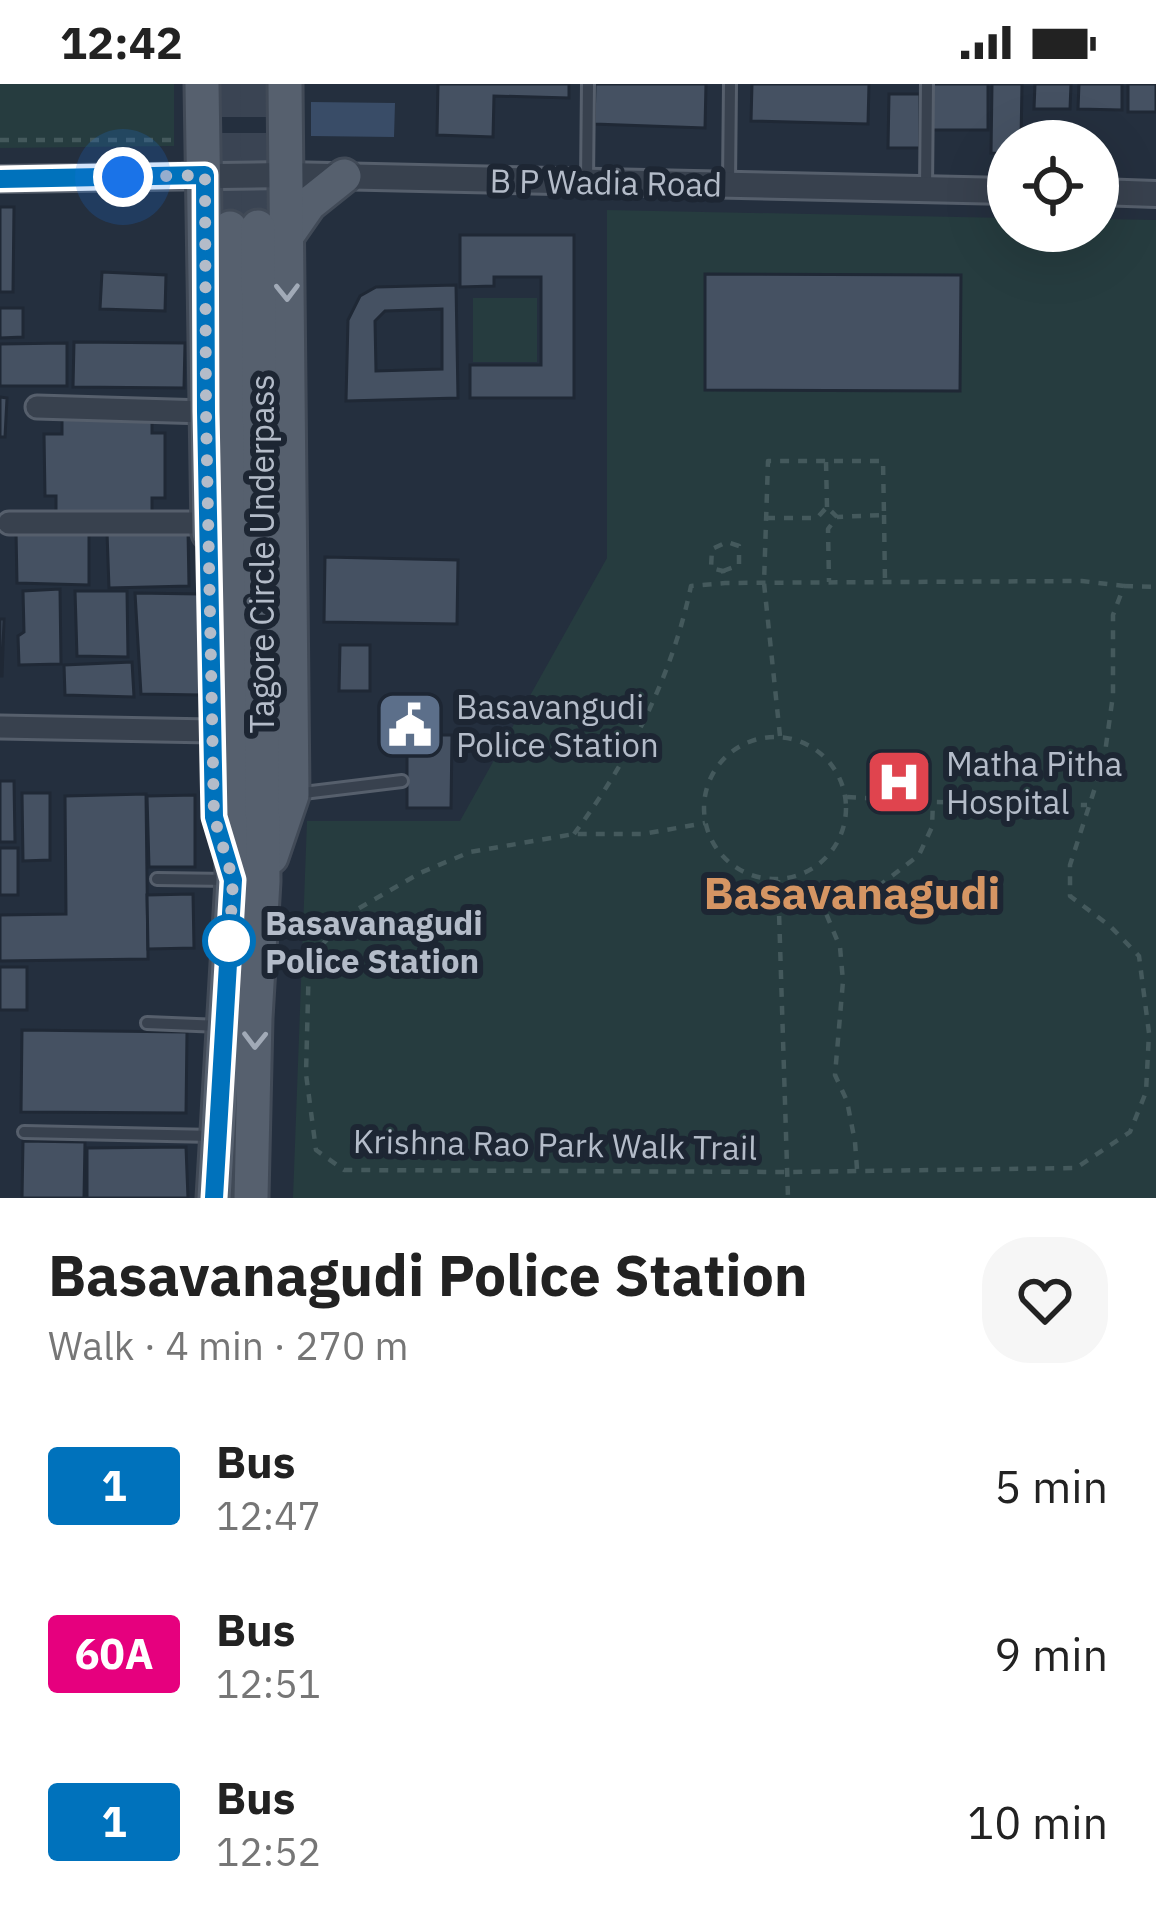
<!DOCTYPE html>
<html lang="en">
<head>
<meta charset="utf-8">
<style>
  body { margin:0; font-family:"IBM Plex Sans",sans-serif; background:#f6f6f6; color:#222; height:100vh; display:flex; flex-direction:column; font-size:45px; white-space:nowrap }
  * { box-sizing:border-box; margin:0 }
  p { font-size:39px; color:#767676 }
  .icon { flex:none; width:66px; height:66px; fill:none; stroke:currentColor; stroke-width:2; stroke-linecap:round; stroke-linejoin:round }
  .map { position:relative; height:1114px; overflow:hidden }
  .drawer { display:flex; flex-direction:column; background:#fff; flex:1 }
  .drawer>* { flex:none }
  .badge { padding:0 24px; border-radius:9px; font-size:42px; line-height:78px }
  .buttons { position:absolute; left:987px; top:36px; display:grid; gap:24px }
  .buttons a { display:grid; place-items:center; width:132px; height:132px; border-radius:50%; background:#fff; box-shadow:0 12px 48px #0002; font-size:60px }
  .you { position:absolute; width:60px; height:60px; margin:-30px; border:9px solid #fff; border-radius:50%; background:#1a73e8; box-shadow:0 0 0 18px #1a73e833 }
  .map>.badge { position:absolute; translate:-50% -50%; box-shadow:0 0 0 6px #fff }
  .round { display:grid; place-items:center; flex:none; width:126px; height:126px; border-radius:48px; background:#f6f6f6 }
  .headline { display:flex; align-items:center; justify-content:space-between; height:204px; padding:0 48px }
  h1 { font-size:57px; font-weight:700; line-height:90px }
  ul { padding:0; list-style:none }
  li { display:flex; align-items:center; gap:36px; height:168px; padding:0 48px }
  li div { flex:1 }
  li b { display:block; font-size:45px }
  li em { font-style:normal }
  li .badge { min-width:132px; font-weight:700; text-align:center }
  .status { display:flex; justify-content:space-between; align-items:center; height:84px; padding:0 60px; background:#fff; direction:ltr }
  .status svg { height:33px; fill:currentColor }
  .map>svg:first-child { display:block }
  .green { fill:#263c3f }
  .water { fill:#394c67 }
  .building { fill:#455162; stroke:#1f2835; stroke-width:3; fill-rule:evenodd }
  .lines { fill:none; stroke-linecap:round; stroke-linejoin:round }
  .primary-tunnel { stroke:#3a4453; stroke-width:33; stroke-dasharray:33 16; stroke-linecap:butt }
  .service-casing { stroke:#565f6c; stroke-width:16 }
  .minor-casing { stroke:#565f6c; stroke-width:27 }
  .tertiary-casing { stroke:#565f6c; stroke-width:30 }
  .primary-casing { stroke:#414a57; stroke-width:39 }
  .path { stroke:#44595c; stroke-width:4.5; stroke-dasharray:9 9; stroke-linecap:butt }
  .service { stroke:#38414e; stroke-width:10 }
  .minor { stroke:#38414e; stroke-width:21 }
  .tertiary { stroke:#38414e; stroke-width:24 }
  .primary { stroke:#56606e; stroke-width:33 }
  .oneway { stroke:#a1aab7 }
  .line-casing { stroke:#fff; stroke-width:27 }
  .line { stroke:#0072bc; stroke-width:18 }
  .walk { stroke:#b4bcc9; stroke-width:12; stroke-dasharray:0 21.6 }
  .stop-dot { fill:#fff; stroke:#0072bc; stroke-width:6 }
  .labels { text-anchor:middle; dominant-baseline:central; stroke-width:12; stroke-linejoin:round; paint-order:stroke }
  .street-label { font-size:33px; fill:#b4bcc9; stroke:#1d2633 }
  .poi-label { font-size:33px; fill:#b4bcc9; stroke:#1d2633; text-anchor:start }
  .stop-label { font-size:33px; font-weight:bold; fill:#b4bcc9; stroke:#1d2633; text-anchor:start }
  .district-label { font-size:45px; font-weight:bold; fill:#d59563; stroke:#1d2633 }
</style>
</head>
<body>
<div class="status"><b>12:42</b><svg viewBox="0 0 49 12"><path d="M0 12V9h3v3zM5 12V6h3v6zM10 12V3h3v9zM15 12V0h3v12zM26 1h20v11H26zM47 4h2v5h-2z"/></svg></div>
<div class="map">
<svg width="1156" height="1114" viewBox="0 0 1156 1114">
  <rect width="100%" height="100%" fill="#242f3e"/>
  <!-- green -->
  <g class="green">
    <polygon points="0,0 174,0 174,62 0,64"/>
    <polygon points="607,126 1008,134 1008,147 1098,147 1098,135 1156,136 1156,1114 293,1114 307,737 460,737 607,474"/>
    <rect x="473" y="214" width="64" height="64"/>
  </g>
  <!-- water -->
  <polygon class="water" points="311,18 395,19 394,53 311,52"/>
  <!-- building -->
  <g class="building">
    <polygon points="438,0 569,0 569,14 494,12 493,53 437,51"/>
    <polygon points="595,0 706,0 705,44 594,40"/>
    <polygon points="752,0 869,0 868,40 751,37"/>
    <rect x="929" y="0" width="59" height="46"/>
    <polygon points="992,0 1022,0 1021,57 1008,57 1008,70 991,69"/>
    <polygon points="1035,0 1071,0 1070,25 1034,25"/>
    <polygon points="1079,0 1122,0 1122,26 1078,25"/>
    <rect x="1128" y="0" width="28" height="28"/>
    <polygon points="889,10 920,10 920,64 888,64"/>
    <polygon points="0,123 14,123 13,208 0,208"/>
    <polygon points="460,151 574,151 574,314 470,314 470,281 541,281 541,193 494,193 494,202 460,203"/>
    <polygon points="102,188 166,191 165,227 100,225"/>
    <polygon points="705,190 961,191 960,307 705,306"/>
    <path d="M456,201L458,314L346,317L348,236L360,212L376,203ZM442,225V285L376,287L375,237L385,227Z"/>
    <polygon points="0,224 23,224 23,253 0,254"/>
    <polygon points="74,258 185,259 184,304 73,303"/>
    <polygon points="67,259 67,302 0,302 0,260"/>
    <polygon points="0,313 7,314 5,353 0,353"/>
    <polygon points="62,331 152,331 152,349 165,349 165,414 152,414 152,435 56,435 56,412 45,412 44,350 62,350"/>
    <polygon points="188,446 189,502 109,504 107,448"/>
    <polygon points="16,447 89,448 89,501 17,499"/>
    <polygon points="325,473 458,476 457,540 324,538"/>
    <polygon points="60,505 61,580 19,581 18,552 24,548 23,507"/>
    <polygon points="75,507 127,507 128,573 77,572"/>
    <polygon points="135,509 200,510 202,611 141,610"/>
    <polygon points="0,535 4,535 2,592 0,592"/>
    <polygon points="340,561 370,561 370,607 339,607"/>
    <polygon points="132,578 134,613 65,611 64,581"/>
    <polygon points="407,651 452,651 451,724 407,724"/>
    <polygon points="890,692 916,693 915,712 889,712"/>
    <polygon points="0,697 14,697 15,758 0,758"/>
    <polygon points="22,709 50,709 50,776 23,777"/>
    <polygon points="146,710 148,875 0,877 0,831 66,830 65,712"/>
    <polygon points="195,711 195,783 149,783 147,712"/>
    <rect x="0" y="764" width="18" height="47"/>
    <polygon points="193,810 194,864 148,865 147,811"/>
    <rect x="0" y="883" width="27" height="43"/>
    <polygon points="22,946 187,948 186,1029 21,1028"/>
    <polygon points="23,1057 85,1058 84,1114 22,1114"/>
    <polygon points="186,1063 188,1114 87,1114 87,1064"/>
  </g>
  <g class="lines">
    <!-- primary-tunnel -->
    <g class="primary-tunnel">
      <polyline points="229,0 230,144"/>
      <polyline points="257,0 258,143"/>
    </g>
    <defs>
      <g id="service">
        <polyline points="587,97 588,0"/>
        <polyline points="729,99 730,0"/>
        <polyline points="926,105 927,0"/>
        <polyline points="295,710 402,697"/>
        <polyline points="157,795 230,796"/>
        <polyline points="147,939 221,942"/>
        <polyline points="24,1048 214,1052"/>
      </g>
      <g id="minor">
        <polyline points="37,323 206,328"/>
        <polyline points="9,439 209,439"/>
        <polyline points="0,643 212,647"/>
      </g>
      <g id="tertiary">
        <polyline points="0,95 285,91 1008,107"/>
        <polyline points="1098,108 1156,110"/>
      </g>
      <g id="primary">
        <polyline points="202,0 209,449"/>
        <polyline points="286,153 309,120 344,92"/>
        <polyline points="271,773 292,711 285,0"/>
        <polyline points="214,1114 233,796 230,144"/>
        <polyline points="251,1114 255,934 263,797 258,143"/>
      </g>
    </defs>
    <!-- service casing -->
    <use href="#service" class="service-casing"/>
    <!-- minor casing -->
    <use href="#minor" class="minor-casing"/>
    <!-- tertiary casing -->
    <use href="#tertiary" class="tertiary-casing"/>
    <!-- primary casing -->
    <use href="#primary" class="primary-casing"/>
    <!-- path -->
    <g class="path">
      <polyline points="0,56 174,56"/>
      <polyline points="827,423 826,377 883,377 884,431 837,433"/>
      <polyline points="884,431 885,498"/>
      <polyline points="766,434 817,434 827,423 837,433 828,445 829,498"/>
      <polyline points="723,487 739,481 739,462 727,458 712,465 711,484 723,487 725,499"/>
      <polyline points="1124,502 1156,503"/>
      <polyline points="780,652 764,499 768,377 826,377"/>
      <circle cx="775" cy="724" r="71"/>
      <polyline points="847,713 933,718 1087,721"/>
      <path d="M574,750C629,676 672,593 691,502L725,499L1082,497L1124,502L1113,531V611L1104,676L1070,781V812L1110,842L1139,872L1149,949L1146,1008L1130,1048L1076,1084L788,1088L344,1086L316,1066L306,990L309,874L356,826L420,789L470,768L574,750H643L705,739"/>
      <polyline points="778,796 788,1114"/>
      <polyline points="857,1085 855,1058 847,1017 835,991 843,897 840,863 825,827 862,815 919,771 932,743 933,718"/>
    </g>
    <!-- service -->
    <use href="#service" class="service"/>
    <!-- minor -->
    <use href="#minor" class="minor"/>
    <!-- tertiary -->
    <use href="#tertiary" class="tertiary"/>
    <!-- primary -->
    <use href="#primary" class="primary"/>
  </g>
  <!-- one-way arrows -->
  <defs><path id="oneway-chevron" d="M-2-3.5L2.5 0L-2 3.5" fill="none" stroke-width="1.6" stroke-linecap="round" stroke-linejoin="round" transform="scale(3)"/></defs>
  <g class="oneway">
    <use href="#oneway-chevron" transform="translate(287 208) rotate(89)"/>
    <use href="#oneway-chevron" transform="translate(255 956) rotate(91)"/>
  </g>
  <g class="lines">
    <defs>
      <polyline id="line" points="0,95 205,91 206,328 214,733 233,796 214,1114"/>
    </defs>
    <!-- line casing -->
    <use href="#line" class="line-casing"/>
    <!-- line -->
    <use href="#line" class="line"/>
    <!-- walk -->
    <polyline class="walk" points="123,93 205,91 206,328 214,733 233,796 229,868 229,857"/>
  </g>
  <!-- icons -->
  <defs>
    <symbol id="civic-square" viewBox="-11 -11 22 22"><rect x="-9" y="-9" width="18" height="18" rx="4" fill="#5c6f8a" stroke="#1d2633"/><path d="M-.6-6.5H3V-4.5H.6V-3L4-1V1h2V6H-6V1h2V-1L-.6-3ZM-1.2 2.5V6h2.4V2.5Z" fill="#fff"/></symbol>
    <symbol id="hospital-square" viewBox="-11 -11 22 22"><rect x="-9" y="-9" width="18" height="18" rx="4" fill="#e0444e" stroke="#1d2633"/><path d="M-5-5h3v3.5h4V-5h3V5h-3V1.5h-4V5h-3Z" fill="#fff"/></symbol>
  </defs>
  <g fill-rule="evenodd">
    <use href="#civic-square" x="372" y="603" width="76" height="76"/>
    <use href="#hospital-square" x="861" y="660" width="76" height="76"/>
  </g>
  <!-- markers -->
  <circle class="stop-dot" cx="229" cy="857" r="24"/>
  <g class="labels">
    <!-- street labels -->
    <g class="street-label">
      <text transform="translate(606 98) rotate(1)">B P Wadia Road</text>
      <text transform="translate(261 470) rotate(-90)">Tagore Circle Underpass</text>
      <text transform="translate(555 1060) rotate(1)">Krishna Rao Park Walk Trail</text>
    </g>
    <!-- poi labels -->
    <g class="poi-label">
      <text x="456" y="622">Basavangudi<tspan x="456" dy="38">Police Station</tspan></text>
      <text x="946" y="679">Matha Pitha<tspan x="946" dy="38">Hospital</tspan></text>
    </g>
    <!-- stop labels -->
    <g class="stop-label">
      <text x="265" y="838">Basavanagudi<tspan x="265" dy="38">Police Station</tspan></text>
    </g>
    <!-- district labels -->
    <g class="district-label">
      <text x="852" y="808">Basavanagudi</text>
    </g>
  </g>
</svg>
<div class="buttons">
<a><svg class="icon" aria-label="locate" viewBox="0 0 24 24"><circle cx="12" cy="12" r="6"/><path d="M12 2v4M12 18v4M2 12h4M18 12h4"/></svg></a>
</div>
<div class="you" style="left:123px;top:93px"></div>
</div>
<section class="drawer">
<div class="headline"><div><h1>Basavanagudi Police Station</h1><p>Walk · 4 min · 270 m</p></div><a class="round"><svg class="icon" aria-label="heart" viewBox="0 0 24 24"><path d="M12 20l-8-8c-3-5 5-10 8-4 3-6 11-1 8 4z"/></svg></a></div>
<ul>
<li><span class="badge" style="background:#0072bc;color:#fff">1</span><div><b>Bus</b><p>12:47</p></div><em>5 min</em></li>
<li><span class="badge" style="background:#e6007e;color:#fff">60A</span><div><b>Bus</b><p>12:51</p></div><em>9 min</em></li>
<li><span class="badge" style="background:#0072bc;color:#fff">1</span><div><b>Bus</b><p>12:52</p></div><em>10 min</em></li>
</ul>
</section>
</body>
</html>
